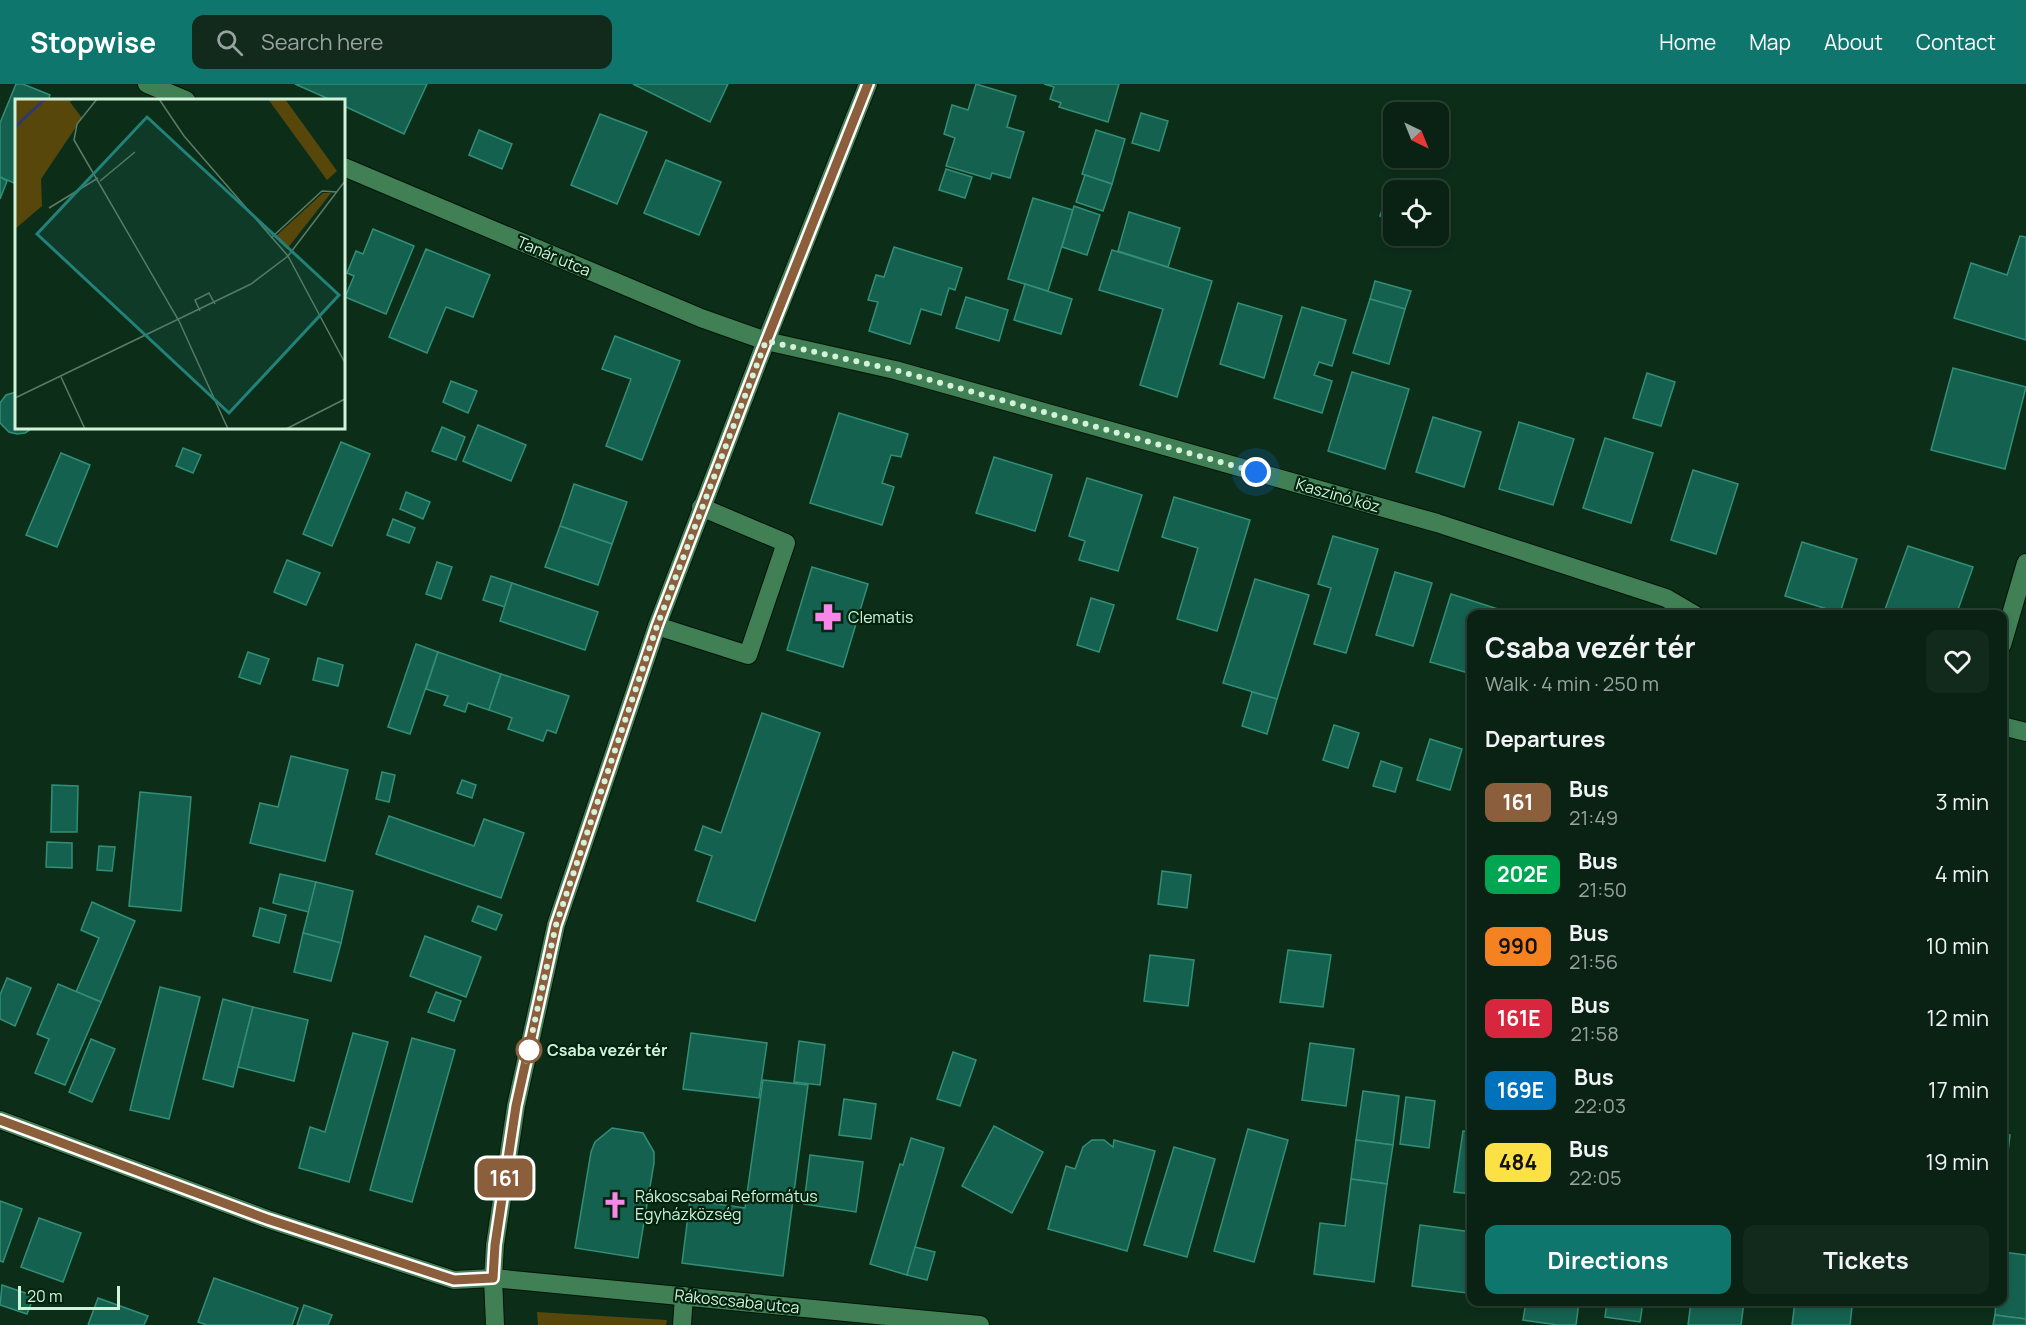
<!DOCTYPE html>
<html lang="en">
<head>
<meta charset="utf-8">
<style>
  body { margin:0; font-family:Manrope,sans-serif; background:#122a1c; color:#f1f3f6; height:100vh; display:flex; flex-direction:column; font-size:22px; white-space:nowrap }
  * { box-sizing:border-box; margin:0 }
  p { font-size:20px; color:#99a4a0 }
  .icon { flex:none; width:33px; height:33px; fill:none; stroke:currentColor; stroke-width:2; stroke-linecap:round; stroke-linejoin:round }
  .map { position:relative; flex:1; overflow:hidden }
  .details { position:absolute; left:1467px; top:526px; width:540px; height:696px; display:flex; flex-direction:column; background:#092213; border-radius:12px; box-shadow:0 3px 9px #0003,0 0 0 2px #293f33 }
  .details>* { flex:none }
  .badge { padding:0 12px; border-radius:9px; font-size:21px; line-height:39px }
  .needle { width:39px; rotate:137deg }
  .buttons { position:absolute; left:1383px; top:18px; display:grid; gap:12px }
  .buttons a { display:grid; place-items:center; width:66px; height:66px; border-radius:12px; background:#092213; box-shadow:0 3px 9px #0003,0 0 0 2px #293f33; font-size:30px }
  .scale { position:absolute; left:18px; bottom:15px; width:102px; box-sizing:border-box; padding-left:6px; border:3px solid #d2f2da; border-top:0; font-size:16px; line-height:21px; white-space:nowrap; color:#d2f2da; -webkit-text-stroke:4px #02240f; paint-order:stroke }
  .you { position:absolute; width:30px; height:30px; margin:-15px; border:4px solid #fff; border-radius:50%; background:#1a73e8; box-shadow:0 0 0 9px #1a73e833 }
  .map>.badge { position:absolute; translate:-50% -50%; box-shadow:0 0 0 3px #fff }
  h2 { padding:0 18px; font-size:22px; line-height:54px }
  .round { display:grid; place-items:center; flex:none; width:63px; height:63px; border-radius:12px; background:#122a1c }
  .overview { display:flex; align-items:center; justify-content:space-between; height:102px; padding:0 18px }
  h1 { font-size:28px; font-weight:700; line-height:45px }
  .cta { display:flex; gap:12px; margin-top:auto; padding:12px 18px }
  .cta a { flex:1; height:69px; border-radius:12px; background:#0f766e; color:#fff; font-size:24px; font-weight:700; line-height:69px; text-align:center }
  .cta a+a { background:#122a1c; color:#f1f3f6 }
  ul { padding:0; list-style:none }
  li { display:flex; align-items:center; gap:18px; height:72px; padding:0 18px }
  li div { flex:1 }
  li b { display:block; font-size:22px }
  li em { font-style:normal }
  li .badge { min-width:66px; font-weight:700; text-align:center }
  header { display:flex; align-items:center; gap:36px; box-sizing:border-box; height:84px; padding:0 30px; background:#0f766e; color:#fff }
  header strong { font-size:28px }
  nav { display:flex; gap:33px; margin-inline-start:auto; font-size:21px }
  .search { width:420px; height:54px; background:#122a1c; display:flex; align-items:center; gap:15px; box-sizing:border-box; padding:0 21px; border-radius:12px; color:#99a4a0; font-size:22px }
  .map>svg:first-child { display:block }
  .green { fill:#58470b }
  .building { fill:#15614f; stroke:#338e76; stroke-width:1.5 }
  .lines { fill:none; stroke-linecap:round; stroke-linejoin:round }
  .lane-casing { stroke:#021407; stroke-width:20 }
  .street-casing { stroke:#021407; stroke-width:20 }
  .secondary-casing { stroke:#021407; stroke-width:20 }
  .lane { stroke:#417f55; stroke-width:18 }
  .street { stroke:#417f55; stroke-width:18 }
  .secondary { stroke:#417f55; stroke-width:18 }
  .line-casing { stroke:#fff; stroke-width:14 }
  .line { stroke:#8b5e3c; stroke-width:9 }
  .walk { stroke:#d2f2da; stroke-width:6; stroke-dasharray:0 10.8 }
  .stop-dot { fill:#fff; stroke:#8b5e3c; stroke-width:3 }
  .labels { text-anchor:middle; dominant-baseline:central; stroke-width:4.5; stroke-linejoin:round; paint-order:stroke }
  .street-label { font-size:16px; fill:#d2f2da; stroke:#02240f }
  .poi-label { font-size:16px; fill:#d2f2da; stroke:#02240f; text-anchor:start }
  .stop-label { font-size:16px; font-weight:bold; fill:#d2f2da; stroke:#02240f; text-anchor:start }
  .inset-river { fill:none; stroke:#2e3971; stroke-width:3 }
  .inset-road { fill:none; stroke:#5b7c66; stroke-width:1.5 }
  .view { fill:#228279; fill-opacity:0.15; stroke:#228279; stroke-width:3 }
  .inset-edge { fill:none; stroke:#d2f2da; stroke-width:3 }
</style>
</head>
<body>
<header>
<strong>Stopwise</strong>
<div class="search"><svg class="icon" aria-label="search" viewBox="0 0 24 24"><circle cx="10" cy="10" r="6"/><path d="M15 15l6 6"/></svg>Search here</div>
<nav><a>Home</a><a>Map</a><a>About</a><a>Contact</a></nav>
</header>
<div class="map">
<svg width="2026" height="1241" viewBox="0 0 2026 1241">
  <rect width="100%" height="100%" fill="#0c2e19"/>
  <!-- green -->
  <polygon class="green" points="537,1228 667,1236 666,1241 538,1241"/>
  <!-- building -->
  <g class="building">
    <polygon points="16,0 23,0 50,11 48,16 16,16 16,94 14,99 0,93 0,39"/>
    <polygon points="295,0 427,0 404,50 344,22 344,16 331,16"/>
    <polygon points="633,0 728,0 710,38"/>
    <polygon points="976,0 1016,12 1007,43 1024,48 1010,94 992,89 990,95 946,82 955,54 944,50 952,21 968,26"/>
    <polygon points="1044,0 1119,0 1108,38 1059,23 1061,19 1050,15 1054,3"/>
    <polygon points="1141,29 1168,37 1159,67 1132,59"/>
    <polygon points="600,30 647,48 617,120 571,101"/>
    <polygon points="479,46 512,60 502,85 469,71"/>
    <polygon points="1096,46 1125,55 1112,100 1082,90"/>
    <polygon points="666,76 721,98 699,151 644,129"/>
    <polygon points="946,85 972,93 965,114 939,106"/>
    <polygon points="1085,91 1112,100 1103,127 1076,118"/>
    <polygon points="0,93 7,97 0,115"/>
    <polygon points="1033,114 1073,126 1048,207 1008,195"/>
    <polygon points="1386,114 1394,116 1394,136 1380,132"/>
    <polygon points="1074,122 1100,131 1087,171 1062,163"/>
    <polygon points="1129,128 1180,144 1168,183 1118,167"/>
    <polygon points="373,145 414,162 386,230 345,213 354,192 347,189 356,167 363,170"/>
    <polygon points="2020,152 2026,153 2026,256 1954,234 1971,179 2007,191"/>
    <polygon points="894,163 962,184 955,206 949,204 941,231 921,225 910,260 869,247 878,218 868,216 876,191 884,193"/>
    <polygon points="426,165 490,191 473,233 446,223 427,269 389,253"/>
    <polygon points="1112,166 1212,197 1177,313 1140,301 1163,225 1099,206"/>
    <polygon points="1375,197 1411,207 1405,225 1370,215"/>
    <polygon points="1025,200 1072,215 1061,250 1014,236"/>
    <polygon points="966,213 1008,226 999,257 956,244"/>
    <polygon points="1370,215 1405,225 1389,280 1353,269"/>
    <polygon points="1238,219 1282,232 1264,294 1220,280"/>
    <polygon points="1302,223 1346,236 1332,282 1319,278 1314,291 1332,297 1322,329 1274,314"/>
    <polygon points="615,252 680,277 642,376 606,362 631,295 602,285"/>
    <polygon points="1953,284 2026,303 2005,385 1931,366"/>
    <polygon points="1352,288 1409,305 1385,385 1328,367"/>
    <polygon points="1647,289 1675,298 1661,342 1633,334"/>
    <polygon points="451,297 477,307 468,329 443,318"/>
    <polygon points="16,308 16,344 33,344 25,349 17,350 9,348 0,339 0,319 6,311"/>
    <polygon points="839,329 908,350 901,373 891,371 882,399 894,403 882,441 810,419"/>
    <polygon points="1433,333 1481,348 1464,403 1416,388"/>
    <polygon points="1519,338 1574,355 1553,421 1499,405"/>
    <polygon points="478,341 526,361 511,397 463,377"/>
    <polygon points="442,343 465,353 456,376 432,367"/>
    <polygon points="1605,354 1653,369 1631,439 1583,424"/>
    <polygon points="341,358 370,370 332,462 303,450"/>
    <polygon points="183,364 201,371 193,389 176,382"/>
    <polygon points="61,369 90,381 57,463 26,451"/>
    <polygon points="994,373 1052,391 1035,447 976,429"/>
    <polygon points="1693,386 1738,400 1716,470 1671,456"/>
    <polygon points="1087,394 1142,411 1118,487 1079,476 1085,457 1069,452"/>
    <polygon points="574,400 627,418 612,460 560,442"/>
    <polygon points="406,408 430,418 423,435 400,425"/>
    <polygon points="1174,413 1250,436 1217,547 1177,535 1198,464 1162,453"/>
    <polygon points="393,435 415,444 409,459 387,451"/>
    <polygon points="560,442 612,460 598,501 545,483"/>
    <polygon points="1333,452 1378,465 1346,569 1314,560 1331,504 1318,500"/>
    <polygon points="1802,458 1857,475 1840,529 1785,512"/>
    <polygon points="1908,462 1973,483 1956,531 1883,531"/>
    <polygon points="287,476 320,489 306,521 274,508"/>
    <polygon points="437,478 452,483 441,515 426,510"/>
    <polygon points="812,483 868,500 843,583 787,566"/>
    <polygon points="1395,488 1432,499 1413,562 1376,551"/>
    <polygon points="491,492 512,499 505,523 483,516"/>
    <polygon points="1255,495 1309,511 1277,615 1223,599"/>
    <polygon points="512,499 598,528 585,566 500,537"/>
    <polygon points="1451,510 1501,526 1500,531 1472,531 1472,590 1430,578"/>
    <polygon points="1091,514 1114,521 1099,568 1077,561"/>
    <polygon points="416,560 438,568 410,650 388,643"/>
    <polygon points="248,568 269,575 260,600 239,593"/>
    <polygon points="438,568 501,590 489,626 468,619 465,628 444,621 448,612 426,605"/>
    <polygon points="318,574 343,581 338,602 313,596"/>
    <polygon points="501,590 569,612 556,649 547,646 543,657 508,645 512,634 489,626"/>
    <polygon points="1252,608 1277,615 1267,650 1242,642"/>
    <polygon points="762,629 820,649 755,837 697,817 712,772 695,766 703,742 721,749"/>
    <polygon points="1334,641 1359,649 1348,684 1323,676"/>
    <polygon points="1430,655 1462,665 1450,706 1417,696"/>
    <polygon points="291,672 348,686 325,777 250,759 260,719 278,723"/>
    <polygon points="1381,677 1402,684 1395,708 1373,702"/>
    <polygon points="382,688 395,691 389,718 376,715"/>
    <polygon points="462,696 476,701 472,714 457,709"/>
    <polygon points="52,701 78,702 77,748 51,748"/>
    <polygon points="140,708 191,713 181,827 129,822"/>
    <polygon points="389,732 474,762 484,735 524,749 501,814 376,770"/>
    <polygon points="47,758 72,759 72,784 46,783"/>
    <polygon points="99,762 115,763 112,787 97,786"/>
    <polygon points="1162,787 1191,791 1187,824 1158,820"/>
    <polygon points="280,790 316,798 309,828 273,819"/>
    <polygon points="316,798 353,807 341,859 303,849"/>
    <polygon points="92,818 135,837 101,918 76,908 99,854 81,846"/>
    <polygon points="478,822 502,831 496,846 472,837"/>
    <polygon points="260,824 286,831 279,859 253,852"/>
    <polygon points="303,849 341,859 331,897 294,888"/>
    <polygon points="425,852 481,873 466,913 410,892"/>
    <polygon points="1288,866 1331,871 1323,923 1280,918"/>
    <polygon points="1150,871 1194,876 1188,922 1144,917"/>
    <polygon points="7,894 31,904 15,942 0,935 0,911"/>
    <polygon points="58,900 101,918 65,1001 35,989 49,955 37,950"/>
    <polygon points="160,903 200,913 169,1035 130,1026"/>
    <polygon points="436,908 461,917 454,937 428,928"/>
    <polygon points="223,915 253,923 233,1003 203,995"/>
    <polygon points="253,923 308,936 294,997 238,983"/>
    <polygon points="353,949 388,958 349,1098 299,1084 310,1043 325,1048"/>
    <polygon points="691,949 767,959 759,1014 683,1005"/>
    <polygon points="412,954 455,966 412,1118 370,1106"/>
    <polygon points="91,955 115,965 92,1018 69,1008"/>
    <polygon points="799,957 825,961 820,1001 794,998"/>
    <polygon points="1310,959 1354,965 1346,1022 1302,1016"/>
    <polygon points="953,968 976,976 960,1022 937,1015"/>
    <polygon points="763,996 808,1001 783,1192 682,1179 690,1116 745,1124"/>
    <polygon points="1363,1007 1399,1012 1393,1061 1356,1056"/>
    <polygon points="1406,1013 1435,1017 1429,1064 1400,1060"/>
    <polygon points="844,1015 876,1020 871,1055 839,1051"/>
    <polygon points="994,1042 1043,1068 1012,1129 962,1102"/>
    <polygon points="612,1044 643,1049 654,1068 654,1079 638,1174 575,1164 591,1068 595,1058"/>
    <polygon points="1248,1045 1288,1056 1254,1178 1214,1167"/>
    <polygon points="1463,1047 1472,1048 1472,1110 1454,1108"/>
    <polygon points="2002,1050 2010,1051 2004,1101 2002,1101"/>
    <polygon points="911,1054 944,1064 907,1191 870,1180 900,1080 903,1081"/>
    <polygon points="1092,1056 1104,1056 1113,1063 1114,1056 1155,1067 1127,1167 1048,1145 1066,1082 1075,1085 1083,1063"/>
    <polygon points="1356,1056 1393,1061 1387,1100 1351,1095"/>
    <polygon points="1174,1063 1215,1075 1187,1173 1144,1161"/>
    <polygon points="810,1071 863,1078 856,1128 804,1120"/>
    <polygon points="1351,1095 1387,1100 1374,1198 1314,1190 1320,1139 1345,1142"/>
    <polygon points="0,1117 22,1125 3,1178 0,1177"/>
    <polygon points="39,1134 81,1149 63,1198 21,1183"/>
    <polygon points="1420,1141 1472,1148 1472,1173 1467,1209 1412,1202"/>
    <polygon points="915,1163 935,1168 927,1196 907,1191"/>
    <polygon points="2003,1168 2026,1171 2026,1235 1995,1231 1996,1218 2002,1218"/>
    <polygon points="214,1194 298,1224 292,1241 207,1241 198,1238"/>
    <polygon points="2,1201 34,1212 27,1230 0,1221"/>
    <polygon points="98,1214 148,1232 144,1241 88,1241"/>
    <polygon points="1526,1218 1579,1218 1576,1241 1558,1241 1523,1236"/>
    <polygon points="1607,1218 1643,1218 1640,1238 1605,1233"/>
    <polygon points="1691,1218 1744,1218 1741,1241 1688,1241"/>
    <polygon points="1795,1218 1812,1218 1852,1223 1850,1241 1792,1241"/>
    <polygon points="304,1221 332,1231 328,1241 297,1241"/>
    <polygon points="1995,1231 2026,1235 2026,1241 1993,1241"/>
  </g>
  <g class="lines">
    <defs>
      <polyline id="lane" points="657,542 748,571 786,459 701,423"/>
      <g id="street">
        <polyline points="147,0 186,16"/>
        <polyline points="344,83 701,234 766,257 895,286 1437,439 1666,514 1695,531"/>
        <polyline points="2002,561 2026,479"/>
        <polyline points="2002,642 2026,648"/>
        <polyline points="493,1194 980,1241"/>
        <polyline points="682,1241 684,1212"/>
      </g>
      <g id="secondary">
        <polyline points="0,1036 267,1135 454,1196 493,1194"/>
        <polyline points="495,1241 493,1194 495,1161 516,1022 556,841 657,542 766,257 868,0"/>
      </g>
    </defs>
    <!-- lane casing -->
    <use href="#lane" class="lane-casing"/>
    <!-- street casing -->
    <use href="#street" class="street-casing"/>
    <!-- secondary casing -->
    <use href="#secondary" class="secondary-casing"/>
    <!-- lane -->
    <use href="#lane" class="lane"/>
    <!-- street -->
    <use href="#street" class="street"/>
    <!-- secondary -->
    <use href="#secondary" class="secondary"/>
  </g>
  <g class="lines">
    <defs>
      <polyline id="line" points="0,1036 267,1135 454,1196 493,1194 495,1161 516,1022 556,841 657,542 758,278 868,0"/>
    </defs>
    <!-- line casing -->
    <use href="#line" class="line-casing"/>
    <!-- line -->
    <use href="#line" class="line"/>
    <!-- walk -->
    <polyline class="walk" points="529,966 526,977 556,841 657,542 766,257 895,286 1256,388"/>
  </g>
  <!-- icons -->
  <defs>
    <symbol id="pharmacy-bare" viewBox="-9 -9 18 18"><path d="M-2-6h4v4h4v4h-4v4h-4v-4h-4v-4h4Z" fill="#f987e9" stroke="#02240f" stroke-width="2.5" paint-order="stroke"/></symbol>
    <symbol id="church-bare" viewBox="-9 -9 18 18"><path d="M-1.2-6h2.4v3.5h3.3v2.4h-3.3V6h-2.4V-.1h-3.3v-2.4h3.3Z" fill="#f987e9" stroke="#02240f" stroke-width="2.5" paint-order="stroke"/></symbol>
  </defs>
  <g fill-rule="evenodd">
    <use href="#pharmacy-bare" x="809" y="514" width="38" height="38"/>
    <use href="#church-bare" x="596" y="1102" width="38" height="38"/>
  </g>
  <!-- markers -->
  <circle class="stop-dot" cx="529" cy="966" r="12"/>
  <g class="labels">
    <!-- street labels -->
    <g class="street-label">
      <text transform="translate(554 172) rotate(23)">Tanár utca</text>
      <text transform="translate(1338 411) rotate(16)">Kaszinó köz</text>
      <text transform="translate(737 1217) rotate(6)">Rákoscsaba utca</text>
    </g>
    <!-- poi labels -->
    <g class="poi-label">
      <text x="848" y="533">Clematis</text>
      <text x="635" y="1112">Rákoscsabai Református<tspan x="635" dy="18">Egyházközség</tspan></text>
    </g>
    <!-- stop labels -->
    <g class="stop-label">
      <text x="547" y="966">Csaba vezér tér</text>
    </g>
  </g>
  <!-- overview -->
  <g transform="translate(15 15)">
    <rect width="330" height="330" fill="#0c2e19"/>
    <path d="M0,0H58L55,3L67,19L26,80L27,107L0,130ZM253,0H270L322,72L312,81ZM308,94H316L272,150L260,138Z" fill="#58470b"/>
    <path class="inset-river" d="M0,28L30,0"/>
    <path class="inset-road" d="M82,0L62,25L59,41L164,222L213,330M144,0L169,37L273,157M85,82L120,53M34,109L83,79M256,139L307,92L322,93M273,157L330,264M185,212L180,201L194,194L200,205M46,278L70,330M0,299L236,185L273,157L330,82M271,330L330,300"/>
    <path class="view" d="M132,18L324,196L214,314L22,135Z"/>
    <rect width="330" height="330" class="inset-edge"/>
  </g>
</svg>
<div class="buttons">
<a><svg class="needle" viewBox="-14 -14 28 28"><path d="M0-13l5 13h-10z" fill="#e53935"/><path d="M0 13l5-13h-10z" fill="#99a4a0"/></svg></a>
<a><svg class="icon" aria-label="locate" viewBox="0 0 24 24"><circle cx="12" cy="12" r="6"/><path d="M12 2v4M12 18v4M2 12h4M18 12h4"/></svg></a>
</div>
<div class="scale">20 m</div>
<div class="you" style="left:1256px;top:388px"></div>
<b class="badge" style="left:505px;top:1094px;background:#8b5e3c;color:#fff">161</b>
<section class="details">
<div class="overview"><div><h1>Csaba vezér tér</h1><p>Walk · 4 min · 250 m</p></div><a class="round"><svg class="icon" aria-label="heart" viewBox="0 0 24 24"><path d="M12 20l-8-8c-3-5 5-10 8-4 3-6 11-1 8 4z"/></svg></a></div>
<h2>Departures</h2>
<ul>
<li><span class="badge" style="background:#8b5e3c;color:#fff">161</span><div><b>Bus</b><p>21:49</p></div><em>3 min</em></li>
<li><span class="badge" style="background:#00a651;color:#fff">202E</span><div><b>Bus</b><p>21:50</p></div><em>4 min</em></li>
<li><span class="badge" style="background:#f58220;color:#111">990</span><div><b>Bus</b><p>21:56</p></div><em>10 min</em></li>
<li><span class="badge" style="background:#d7263d;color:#fff">161E</span><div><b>Bus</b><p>21:58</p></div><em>12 min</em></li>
<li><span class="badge" style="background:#0072bc;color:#fff">169E</span><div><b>Bus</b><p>22:03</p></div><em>17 min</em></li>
<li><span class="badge" style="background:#fbe143;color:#111">484</span><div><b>Bus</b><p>22:05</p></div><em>19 min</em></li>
</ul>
<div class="cta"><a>Directions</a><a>Tickets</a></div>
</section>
</div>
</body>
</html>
